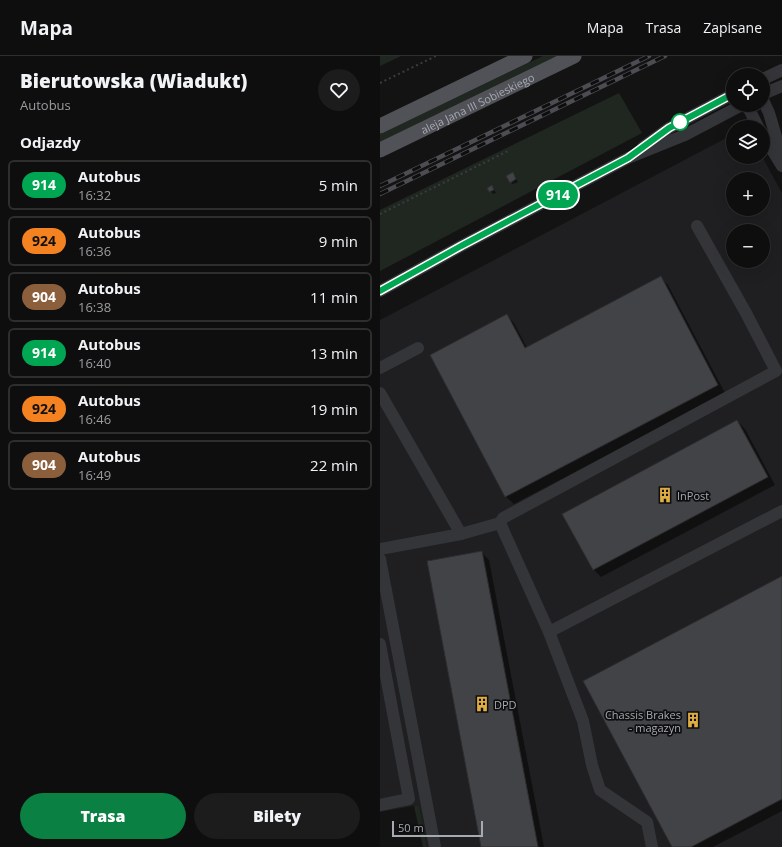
<!DOCTYPE html>
<html lang="pl">
<head>
<meta charset="utf-8">
<style>
  body { margin:0; font-family:"Open Sans",sans-serif; background:#1c1c1d; color:#f1f3f6; height:100vh; display:flex; flex-direction:column; font-size:15px; white-space:nowrap }
  * { box-sizing:border-box; margin:0 }
  p { font-size:13px; color:#9b9c9e }
  .icon { flex:none; width:22px; height:22px; fill:none; stroke:currentColor; stroke-width:2; stroke-linecap:round; stroke-linejoin:round }
  .map { position:relative; flex:1; overflow:hidden }
  .details { display:flex; flex-direction:column; background:#0e0e0f; width:380px }
  .details>* { flex:none }
  .badge { padding:0 8px; border-radius:13px; font-size:14px; line-height:26px }
  .tools { position:absolute; left:346px; top:12px; display:grid; gap:8px }
  .tools a { display:grid; place-items:center; width:44px; height:44px; border-radius:50%; background:#0e0e0f; box-shadow:0 4px 16px #0002,0 0 0 1px #2e2e2f; font-size:20px }
  .scale { position:absolute; left:12px; bottom:10px; width:91px; box-sizing:border-box; padding-left:4px; border:2px solid #a6aab3; border-top:0; font-size:11px; line-height:14px; white-space:nowrap; color:#a6aab3; -webkit-text-stroke:3px #0e0e0f; paint-order:stroke }
  .map>.badge { position:absolute; translate:-50% -50%; box-shadow:0 0 0 2px #fff }
  h2 { padding:0 20px; font-size:15px; line-height:36px }
  .round { display:grid; place-items:center; flex:none; width:42px; height:42px; border-radius:21px; background:#1c1c1d }
  .summary { display:flex; align-items:center; justify-content:space-between; height:68px; padding:0 20px }
  h1 { font-size:19px; font-weight:800; line-height:30px }
  .primary-button { display:flex; gap:8px; margin-top:auto; padding:8px 20px }
  .primary-button a { flex:1; height:46px; border-radius:24px; background:#0b8043; color:#fff; font-size:16px; font-weight:800; line-height:46px; text-align:center }
  .primary-button a+a { background:#1c1c1d; color:#f1f3f6 }
  ul { padding:0; list-style:none }
  li { display:flex; align-items:center; gap:12px; height:50px; margin:0 8px 6px; padding:0 12px; border:2px solid #2e2e2f; border-radius:6px }
  li div { flex:1 }
  li b { display:block; font-size:15px }
  li em { font-style:normal }
  li .badge { min-width:44px; font-weight:700; text-align:center }
  header { display:flex; align-items:center; gap:24px; box-sizing:border-box; height:56px; padding:0 20px; background:#0e0e0f; border-bottom:1px solid #2e2e2f }
  header strong { font-size:19px }
  nav { display:flex; gap:22px; margin-inline-start:auto; font-size:14px }
  main { display:flex; flex:1; min-height:0 }
  .map>svg:first-child { display:block }
  .built { fill:#1f1f21; fill-rule:evenodd }
  .green { fill:#202720 }
  .shadow { fill:#0007 }
  .building { fill:#424347; stroke:#2d2d30 }
  .lines { fill:none; stroke-linecap:round; stroke-linejoin:round }
  .path { stroke:#3a3c40; stroke-width:2; stroke-dasharray:2 3; stroke-linecap:butt }
  .minor { stroke:#343539; stroke-width:12 }
  .major { stroke:#515258; stroke-width:15 }
  .rail-casing { stroke:#4c4d52; stroke-width:4.5 }
  .rail { stroke:#0e0e0f; stroke-width:3; stroke-dasharray:9; stroke-linecap:butt }
  .line-casing { stroke:#fff; stroke-width:9 }
  .line { stroke:#00a651; stroke-width:6 }
  .stop-dot { fill:#fff; stroke:#00a651; stroke-width:2 }
  .labels { text-anchor:middle; dominant-baseline:central; stroke-width:3.5; stroke-linejoin:round; paint-order:stroke }
  .street-label { font-size:11px; fill:#a6aab3; stroke:#0e0e0f }
  .poi-label { font-size:11px; fill:#a6aab3; stroke:#0e0e0f; text-anchor:start }
</style>
</head>
<body>
<header>
<strong>Mapa</strong>
<nav><a>Mapa</a><a>Trasa</a><a>Zapisane</a></nav>
</header>
<main>
<section class="details">
<div class="summary"><div><h1>Bierutowska (Wiadukt)</h1><p>Autobus</p></div><a class="round"><svg class="icon" aria-label="heart" viewBox="0 0 24 24"><path d="M12 20l-8-8c-3-5 5-10 8-4 3-6 11-1 8 4z"/></svg></a></div>
<h2>Odjazdy</h2>
<ul>
<li><span class="badge" style="background:#00a651;color:#fff">914</span><div><b>Autobus</b><p>16:32</p></div><em>5 min</em></li>
<li><span class="badge" style="background:#f58220;color:#111">924</span><div><b>Autobus</b><p>16:36</p></div><em>9 min</em></li>
<li><span class="badge" style="background:#8b5e3c;color:#fff">904</span><div><b>Autobus</b><p>16:38</p></div><em>11 min</em></li>
<li><span class="badge" style="background:#00a651;color:#fff">914</span><div><b>Autobus</b><p>16:40</p></div><em>13 min</em></li>
<li><span class="badge" style="background:#f58220;color:#111">924</span><div><b>Autobus</b><p>16:46</p></div><em>19 min</em></li>
<li><span class="badge" style="background:#8b5e3c;color:#fff">904</span><div><b>Autobus</b><p>16:49</p></div><em>22 min</em></li>
</ul>
<div class="primary-button"><a>Trasa</a><a>Bilety</a></div>
</section>
<div class="map">
<svg width="402" height="791" viewBox="0 0 402 791">
  <rect width="100%" height="100%" fill="#131314"/>
  <!-- built -->
  <path class="built" d="M352,79L353,80V101H380L384,104L402,137V791H47L39,749L0,756V264ZM353,123H383V153H353ZM353,175H383V205H353Z"/>
  <!-- green -->
  <g class="green">
    <polygon points="0,0 21,0 0,10"/>
    <polygon points="163,0 178,0 0,86 0,78"/>
    <polygon points="239,37 262,77 0,215 0,154"/>
    <polygon points="39,749 47,791 43,791 34,750"/>
  </g>
  <!-- shadow -->
  <g class="shadow">
    <polygon points="133,117 138,126 133,128 130,126"/>
    <polygon points="112,130 116,137 113,138 108,132"/>
    <polygon points="281,222 288,229 345,337 134,448 126,441 51,299 127,260 134,267 147,292"/>
    <polygon points="357,365 365,373 395,429 221,521 213,513"/>
    <polygon points="101,496 109,504 164,791 102,791"/>
    <polygon points="402,521 402,755 333,791 293,791"/>
  </g>
  <!-- building -->
  <g class="building">
    <polygon points="133,116 136,123 130,127 126,120"/>
    <polygon points="112,129 114,134 109,136 107,132"/>
    <polygon points="281,220 338,329 125,441 50,299 127,258 145,292"/>
    <polygon points="357,364 388,421 213,514 182,458"/>
    <polygon points="102,495 158,791 101,791 47,505"/>
    <polygon points="402,520 402,743 311,791 292,791 203,625"/>
  </g>
  <g class="lines">
    <!-- path -->
    <g class="path">
      <polyline points="0,27 56,0"/>
      <polyline points="0,158 130,94"/>
    </g>
    <!-- minor -->
    <g class="minor">
      <polyline points="383,23 402,14"/>
      <polyline points="383,38 402,30"/>
      <polyline points="383,44 389,57 402,101"/>
      <polyline points="367,49 378,71"/>
      <polyline points="383,79 402,110"/>
      <polyline points="263,91 289,72 353,38"/>
      <polyline points="0,235 81,190 248,102 305,79 362,49"/>
      <polyline points="0,312 38,292"/>
      <polyline points="0,337 81,478"/>
      <polyline points="120,467 123,462 396,315 366,257 317,170"/>
      <polyline points="0,493 81,478 120,467 169,576"/>
      <polyline points="0,503 55,791"/>
      <polyline points="0,588 29,743 0,749"/>
      <polyline points="272,791 267,766 220,734 212,709 203,665 169,576 402,455"/>
    </g>
    <!-- major -->
    <g class="major">
      <polyline points="0,70 145,0"/>
      <path id="s1" d="M0,94L194,0"/>
    </g>
    <defs>
      <g id="rail">
        <polyline points="0,130 269,0"/>
        <polyline points="0,138 285,0"/>
      </g>
    </defs>
    <!-- rail casing -->
    <use href="#rail" class="rail-casing"/>
    <!-- rail -->
    <use href="#rail" class="rail"/>
  </g>
  <g class="lines">
    <defs>
      <polyline id="line" points="0,235 81,190 248,102 289,72 353,38"/>
    </defs>
    <!-- line casing -->
    <use href="#line" class="line-casing"/>
    <!-- line -->
    <use href="#line" class="line"/>
  </g>
  <!-- icons -->
  <defs>
    <symbol id="building-bare" viewBox="-9 -9 18 18"><path d="M-4-6H4V6H1V3H-1V6H-4ZM-2.5-4.3h1.7v1.8h-1.7ZM.8-4.3h1.7v1.8H.8ZM-2.5-1h1.7V.8h-1.7ZM.8-1h1.7V.8H.8Z" fill="#dfad41" stroke="#0e0e0f" stroke-width="2.5" paint-order="stroke"/></symbol>
  </defs>
  <g fill-rule="evenodd">
    <use href="#building-bare" x="274" y="428" width="22" height="22"/>
    <use href="#building-bare" x="91" y="637" width="22" height="22"/>
    <use href="#building-bare" x="302" y="653" width="22" height="22"/>
  </g>
  <!-- markers -->
  <circle class="stop-dot" cx="300" cy="66" r="8"/>
  <g class="labels">
    <!-- street labels -->
    <g class="street-label">
      <text stroke="none"><textPath href="#s1" startOffset="108">aleja Jana III Sobieskiego</textPath></text>
    </g>
    <!-- poi labels -->
    <g class="poi-label">
      <text x="297" y="439">InPost</text>
      <text x="114" y="648">DPD</text>
      <text x="301" y="658" text-anchor="end">Chassis Brakes<tspan x="301" dy="13">- magazyn</tspan></text>
    </g>
  </g>
</svg>
<div class="tools">
<a><svg class="icon" aria-label="locate" viewBox="0 0 24 24"><circle cx="12" cy="12" r="6"/><path d="M12 2v4M12 18v4M2 12h4M18 12h4"/></svg></a>
<a><svg class="icon" aria-label="layers" viewBox="0 0 24 24"><path d="M12 4l9 5-9 5-9-5zM3 14l9 5 9-5"/></svg></a>
<a>+</a>
<a>−</a>
</div>
<div class="scale">50 m</div>
<b class="badge" style="left:178px;top:139px;background:#00a651;color:#fff">914</b>
</div>
</main>
</body>
</html>
